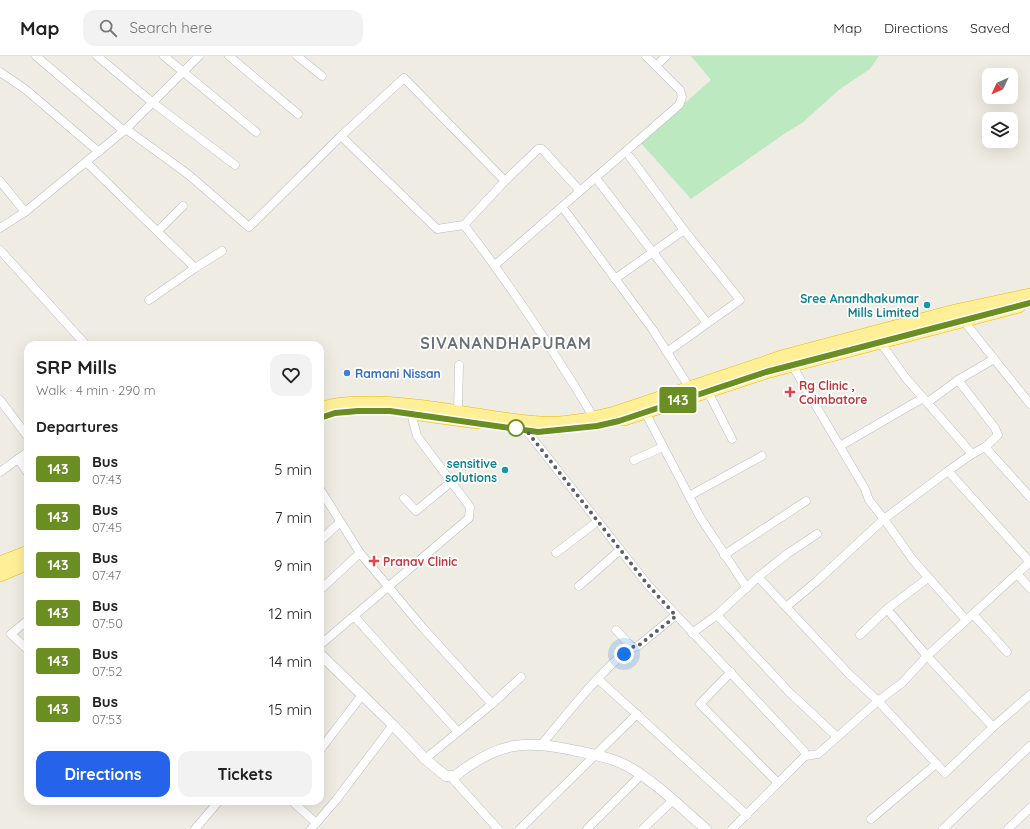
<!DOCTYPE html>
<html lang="en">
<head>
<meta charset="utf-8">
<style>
  body { margin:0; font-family:Quicksand,sans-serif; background:#f2f2f2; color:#222; height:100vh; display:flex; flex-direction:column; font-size:15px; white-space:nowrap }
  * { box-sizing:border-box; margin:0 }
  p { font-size:13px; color:#767676 }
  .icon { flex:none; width:22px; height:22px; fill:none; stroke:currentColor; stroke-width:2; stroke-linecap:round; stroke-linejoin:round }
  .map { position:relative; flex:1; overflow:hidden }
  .side { position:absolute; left:24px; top:285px; width:300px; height:464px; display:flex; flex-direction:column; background:#fff; border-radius:12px; box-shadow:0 4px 16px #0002 }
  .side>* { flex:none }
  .badge { padding:0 8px; border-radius:3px; font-size:14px; line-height:26px }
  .needle { width:26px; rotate:226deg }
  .tools { position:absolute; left:982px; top:12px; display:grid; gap:8px }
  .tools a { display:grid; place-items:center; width:36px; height:36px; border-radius:8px; background:#fff; box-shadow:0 4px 16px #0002; font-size:20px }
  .you { position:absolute; width:20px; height:20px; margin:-10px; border:3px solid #fff; border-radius:50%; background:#1a73e8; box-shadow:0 0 0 6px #1a73e833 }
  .map>.badge { position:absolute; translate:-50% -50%; box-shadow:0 0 0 2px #fff }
  h2 { padding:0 12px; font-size:15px; line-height:36px }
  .round { display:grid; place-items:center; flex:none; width:42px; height:42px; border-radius:12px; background:#f2f2f2 }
  .summary { display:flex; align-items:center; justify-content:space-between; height:68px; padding:0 12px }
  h1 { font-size:19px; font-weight:700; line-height:30px }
  .cta { display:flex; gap:8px; margin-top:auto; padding:8px 12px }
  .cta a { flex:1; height:46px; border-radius:12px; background:#2563eb; color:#fff; font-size:16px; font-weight:700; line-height:46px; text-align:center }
  .cta a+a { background:#f2f2f2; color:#222 }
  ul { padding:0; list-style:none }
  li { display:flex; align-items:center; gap:12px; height:48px; padding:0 12px }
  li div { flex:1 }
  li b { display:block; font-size:15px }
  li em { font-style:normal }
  li .badge { min-width:44px; font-weight:700; text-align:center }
  header { display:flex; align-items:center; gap:24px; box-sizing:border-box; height:56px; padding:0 20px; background:#fff; border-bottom:1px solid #e0e0e0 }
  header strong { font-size:19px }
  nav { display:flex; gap:22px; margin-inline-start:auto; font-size:14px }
  .search { width:280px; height:36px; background:#f2f2f2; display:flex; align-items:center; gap:10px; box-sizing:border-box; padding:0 14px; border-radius:12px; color:#767676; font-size:15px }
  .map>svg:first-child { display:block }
  .green { fill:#bde9c0 }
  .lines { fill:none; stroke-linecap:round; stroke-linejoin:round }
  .minor-casing { stroke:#babcc3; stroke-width:9 }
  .tertiary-casing { stroke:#babcc3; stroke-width:11 }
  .trunk-casing { stroke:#f1b700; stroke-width:14 }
  .minor { stroke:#fff; stroke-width:8 }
  .tertiary { stroke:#fff; stroke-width:10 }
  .trunk { stroke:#fff098; stroke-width:13 }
  .line-casing { stroke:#fff; stroke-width:9 }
  .line { stroke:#6b8e23; stroke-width:6 }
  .walk { stroke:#5b5e65; stroke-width:4; stroke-dasharray:0 7.2 }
  .culture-dot { fill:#0f9aa8; stroke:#fff; stroke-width:1.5 }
  .shop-dot { fill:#3f7fe0; stroke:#fff; stroke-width:1.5 }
  .health-dot { fill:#e0444e; stroke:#fff; stroke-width:1.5 }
  .stop-dot { fill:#fff; stroke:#6b8e23; stroke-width:2 }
  .labels { text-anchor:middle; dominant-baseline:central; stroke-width:3.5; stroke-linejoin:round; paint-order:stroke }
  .culture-label { font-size:12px; font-weight:bold; fill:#0d838f; stroke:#fff; text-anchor:end }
  .shop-label { font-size:12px; font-weight:bold; fill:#366cbe; stroke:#fff; text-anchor:start }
  .health-label { font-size:12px; font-weight:bold; fill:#be3a42; stroke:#fff; text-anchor:start }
  .district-label { font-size:16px; font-weight:bold; letter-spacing:1px; fill:#6c7077; stroke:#fff }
</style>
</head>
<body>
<header>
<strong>Map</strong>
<div class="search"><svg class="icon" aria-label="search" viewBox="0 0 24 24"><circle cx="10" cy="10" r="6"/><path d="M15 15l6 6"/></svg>Search here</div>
<nav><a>Map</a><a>Directions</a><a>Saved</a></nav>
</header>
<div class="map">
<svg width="1030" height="773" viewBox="0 0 1030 773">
  <rect width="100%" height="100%" fill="#efede3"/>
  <!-- green -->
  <polygon class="green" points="691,0 879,0 870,13 840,33 802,67 784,78 691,143 640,86 711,24"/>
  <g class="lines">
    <defs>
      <g id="minor">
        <polyline points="36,0 124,75"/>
        <polyline points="97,0 152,46 235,109"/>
        <polyline points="164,0 256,76"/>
        <polyline points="229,0 298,58"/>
        <polyline points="297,0 322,20"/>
        <polyline points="656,10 666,0"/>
        <polyline points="0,16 25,33 99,96"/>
        <polyline points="126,73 199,0"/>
        <polyline points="341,80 404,22 505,125 464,169"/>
        <polyline points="630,101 684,174 740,244 667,296"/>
        <polyline points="86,106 195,212 149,244"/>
        <polyline points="0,125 25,156"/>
        <polyline points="505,125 538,93 542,93 580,135"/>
        <polyline points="599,126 707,267"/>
        <polyline points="566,156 653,274 689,331"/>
        <path d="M0,172L25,156L126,73L189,119L249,171L341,80L437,173L464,169C512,231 554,295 594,362"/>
        <polyline points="158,175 183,150"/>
        <polyline points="0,194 86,289"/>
        <polyline points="495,209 679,49 682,41 680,34 646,0"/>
        <polyline points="195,212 222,195"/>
        <polyline points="615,223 684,174"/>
        <polyline points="963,264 1030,348"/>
        <polyline points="880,286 905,321 972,398 985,391 1030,441"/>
        <polyline points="792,309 865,433 869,444 884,463 913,504 966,564"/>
        <polyline points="958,324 995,372 998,379 985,391"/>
        <polyline points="707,334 732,383"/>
        <polyline points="0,344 28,381"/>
        <polyline points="928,346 958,324 994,303"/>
        <polyline points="458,355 459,309"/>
        <polyline points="645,356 700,461 747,532"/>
        <polyline points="526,374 648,529 804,695 805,700 732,773"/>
        <polyline points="840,390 923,342"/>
        <polyline points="28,396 18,403 28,417"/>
        <polyline points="634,404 663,391"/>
        <polyline points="948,415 972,398"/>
        <polyline points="0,416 18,403"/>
        <polyline points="320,433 360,497 423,572 492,648 458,676 354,560 320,589"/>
        <polyline points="689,440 762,400"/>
        <polyline points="404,442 416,455 451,426"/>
        <polyline points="320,485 340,466"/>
        <polyline points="556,497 598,465"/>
        <polyline points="724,499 806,445"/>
        <polyline points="1017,518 1030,532"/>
        <polyline points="758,521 787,498 817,478"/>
        <polyline points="579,530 620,494"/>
        <polyline points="320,534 360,497"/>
        <polyline points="786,551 817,525 884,463 948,415 1030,506"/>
        <polyline points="887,553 927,600 993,671"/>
        <polyline points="973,558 1007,596"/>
        <polyline points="717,559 789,636 836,680"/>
        <polyline points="354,560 469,462 470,451 417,380 411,357"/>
        <polyline points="28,564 11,578 28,594"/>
        <polyline points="616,574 632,591"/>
        <polyline points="692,577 717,559 758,521 849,618 878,645 945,717 993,671 1030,639"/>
        <polyline points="860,579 887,553 928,522"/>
        <polyline points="731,616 700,648 778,727"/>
        <polyline points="598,623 747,759"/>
        <polyline points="492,648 521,621"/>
        <path d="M542,688C558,669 617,593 638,590L676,559"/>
        <polyline points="320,694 362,639"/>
        <polyline points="805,700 818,698 878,645 902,627 927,600 1030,506"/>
        <polyline points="425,703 458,676"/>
        <polyline points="451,721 498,773"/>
        <polyline points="292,745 316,767"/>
        <polyline points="871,763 936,708"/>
        <polyline points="195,773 218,746"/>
        <polyline points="311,773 336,744 393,669"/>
        <polyline points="520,773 637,658"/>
        <polyline points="587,773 641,719"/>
        <polyline points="643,773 672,745"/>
        <polyline points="943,773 1030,690"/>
        <polyline points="1008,773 1030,752"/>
      </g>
      <path id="tertiary" d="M320,598L393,669L425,703L446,720H455C499,685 524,684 577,695C592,698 608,701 621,707C650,720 681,752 706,773"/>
      <g id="trunk">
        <path d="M320,353C338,347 355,347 374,347C430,348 484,363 540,367C565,369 590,363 615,357L785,300L955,255L1030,239"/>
        <polyline points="419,358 477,366"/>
        <polyline points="624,363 766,316 1019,250"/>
        <polyline points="0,507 28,496"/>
        <polyline points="0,519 28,507"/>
      </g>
    </defs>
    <!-- minor casing -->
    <use href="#minor" class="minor-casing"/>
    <!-- tertiary casing -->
    <use href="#tertiary" class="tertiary-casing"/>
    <!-- trunk casing -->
    <use href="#trunk" class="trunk-casing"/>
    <!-- minor -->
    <use href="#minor" class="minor"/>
    <!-- tertiary -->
    <use href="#tertiary" class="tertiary"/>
    <!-- trunk -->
    <use href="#trunk" class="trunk"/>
  </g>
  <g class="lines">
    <defs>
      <polyline id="line" points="320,362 335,357 358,355 390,355 538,376 597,370 619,365 766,316 1030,247"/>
    </defs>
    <!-- line casing -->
    <use href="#line" class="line-casing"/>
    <!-- line -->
    <use href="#line" class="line"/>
    <!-- walk -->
    <polyline class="walk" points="516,372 526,374 648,529 676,560 638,590 632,591 624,598"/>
  </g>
  <!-- markers -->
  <g class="culture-dot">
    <circle cx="927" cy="249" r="4"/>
    <circle cx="505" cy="414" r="4"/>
  </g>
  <circle class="shop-dot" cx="347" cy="317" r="4"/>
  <g class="health-dot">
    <path d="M788 330h4v4h4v4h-4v4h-4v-4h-4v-4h4z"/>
    <path d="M372 499h4v4h4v4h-4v4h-4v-4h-4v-4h4z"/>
  </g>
  <circle class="stop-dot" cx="516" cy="372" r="8"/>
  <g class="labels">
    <!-- culture labels -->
    <g class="culture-label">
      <text x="919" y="242">Sree Anandhakumar<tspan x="919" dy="14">Mills Limited</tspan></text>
      <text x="497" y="407">sensitive<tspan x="497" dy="14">solutions</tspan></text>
    </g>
    <!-- shop labels -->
    <g class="shop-label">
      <text x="355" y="317">Ramani Nissan</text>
    </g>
    <!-- health labels -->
    <g class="health-label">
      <text x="799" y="329">Rg Clinic ,<tspan x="799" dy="14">Coimbatore</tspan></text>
      <text x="383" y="505">Pranav Clinic</text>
    </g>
    <!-- district labels -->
    <g class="district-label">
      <text x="506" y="287">SIVANANDHAPURAM</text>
    </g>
  </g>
</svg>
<div class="tools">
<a><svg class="needle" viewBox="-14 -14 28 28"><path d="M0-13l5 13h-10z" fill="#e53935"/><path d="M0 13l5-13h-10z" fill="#767676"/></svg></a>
<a><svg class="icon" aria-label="layers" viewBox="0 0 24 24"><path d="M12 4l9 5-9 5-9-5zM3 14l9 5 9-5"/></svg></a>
</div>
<div class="you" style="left:624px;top:598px"></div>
<b class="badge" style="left:678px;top:344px;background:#6b8e23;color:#fff">143</b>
<section class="side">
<div class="summary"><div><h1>SRP Mills</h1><p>Walk · 4 min · 290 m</p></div><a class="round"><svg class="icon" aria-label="heart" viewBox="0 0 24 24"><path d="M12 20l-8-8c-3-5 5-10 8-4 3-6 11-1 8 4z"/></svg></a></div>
<h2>Departures</h2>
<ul>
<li><span class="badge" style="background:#6b8e23;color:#fff">143</span><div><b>Bus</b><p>07:43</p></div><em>5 min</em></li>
<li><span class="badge" style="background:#6b8e23;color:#fff">143</span><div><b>Bus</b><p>07:45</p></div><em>7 min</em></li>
<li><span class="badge" style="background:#6b8e23;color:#fff">143</span><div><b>Bus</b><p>07:47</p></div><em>9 min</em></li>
<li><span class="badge" style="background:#6b8e23;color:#fff">143</span><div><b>Bus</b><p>07:50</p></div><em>12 min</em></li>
<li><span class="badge" style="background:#6b8e23;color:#fff">143</span><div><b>Bus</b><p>07:52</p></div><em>14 min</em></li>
<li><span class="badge" style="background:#6b8e23;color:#fff">143</span><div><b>Bus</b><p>07:53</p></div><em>15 min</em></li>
</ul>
<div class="cta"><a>Directions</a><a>Tickets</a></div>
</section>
</div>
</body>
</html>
